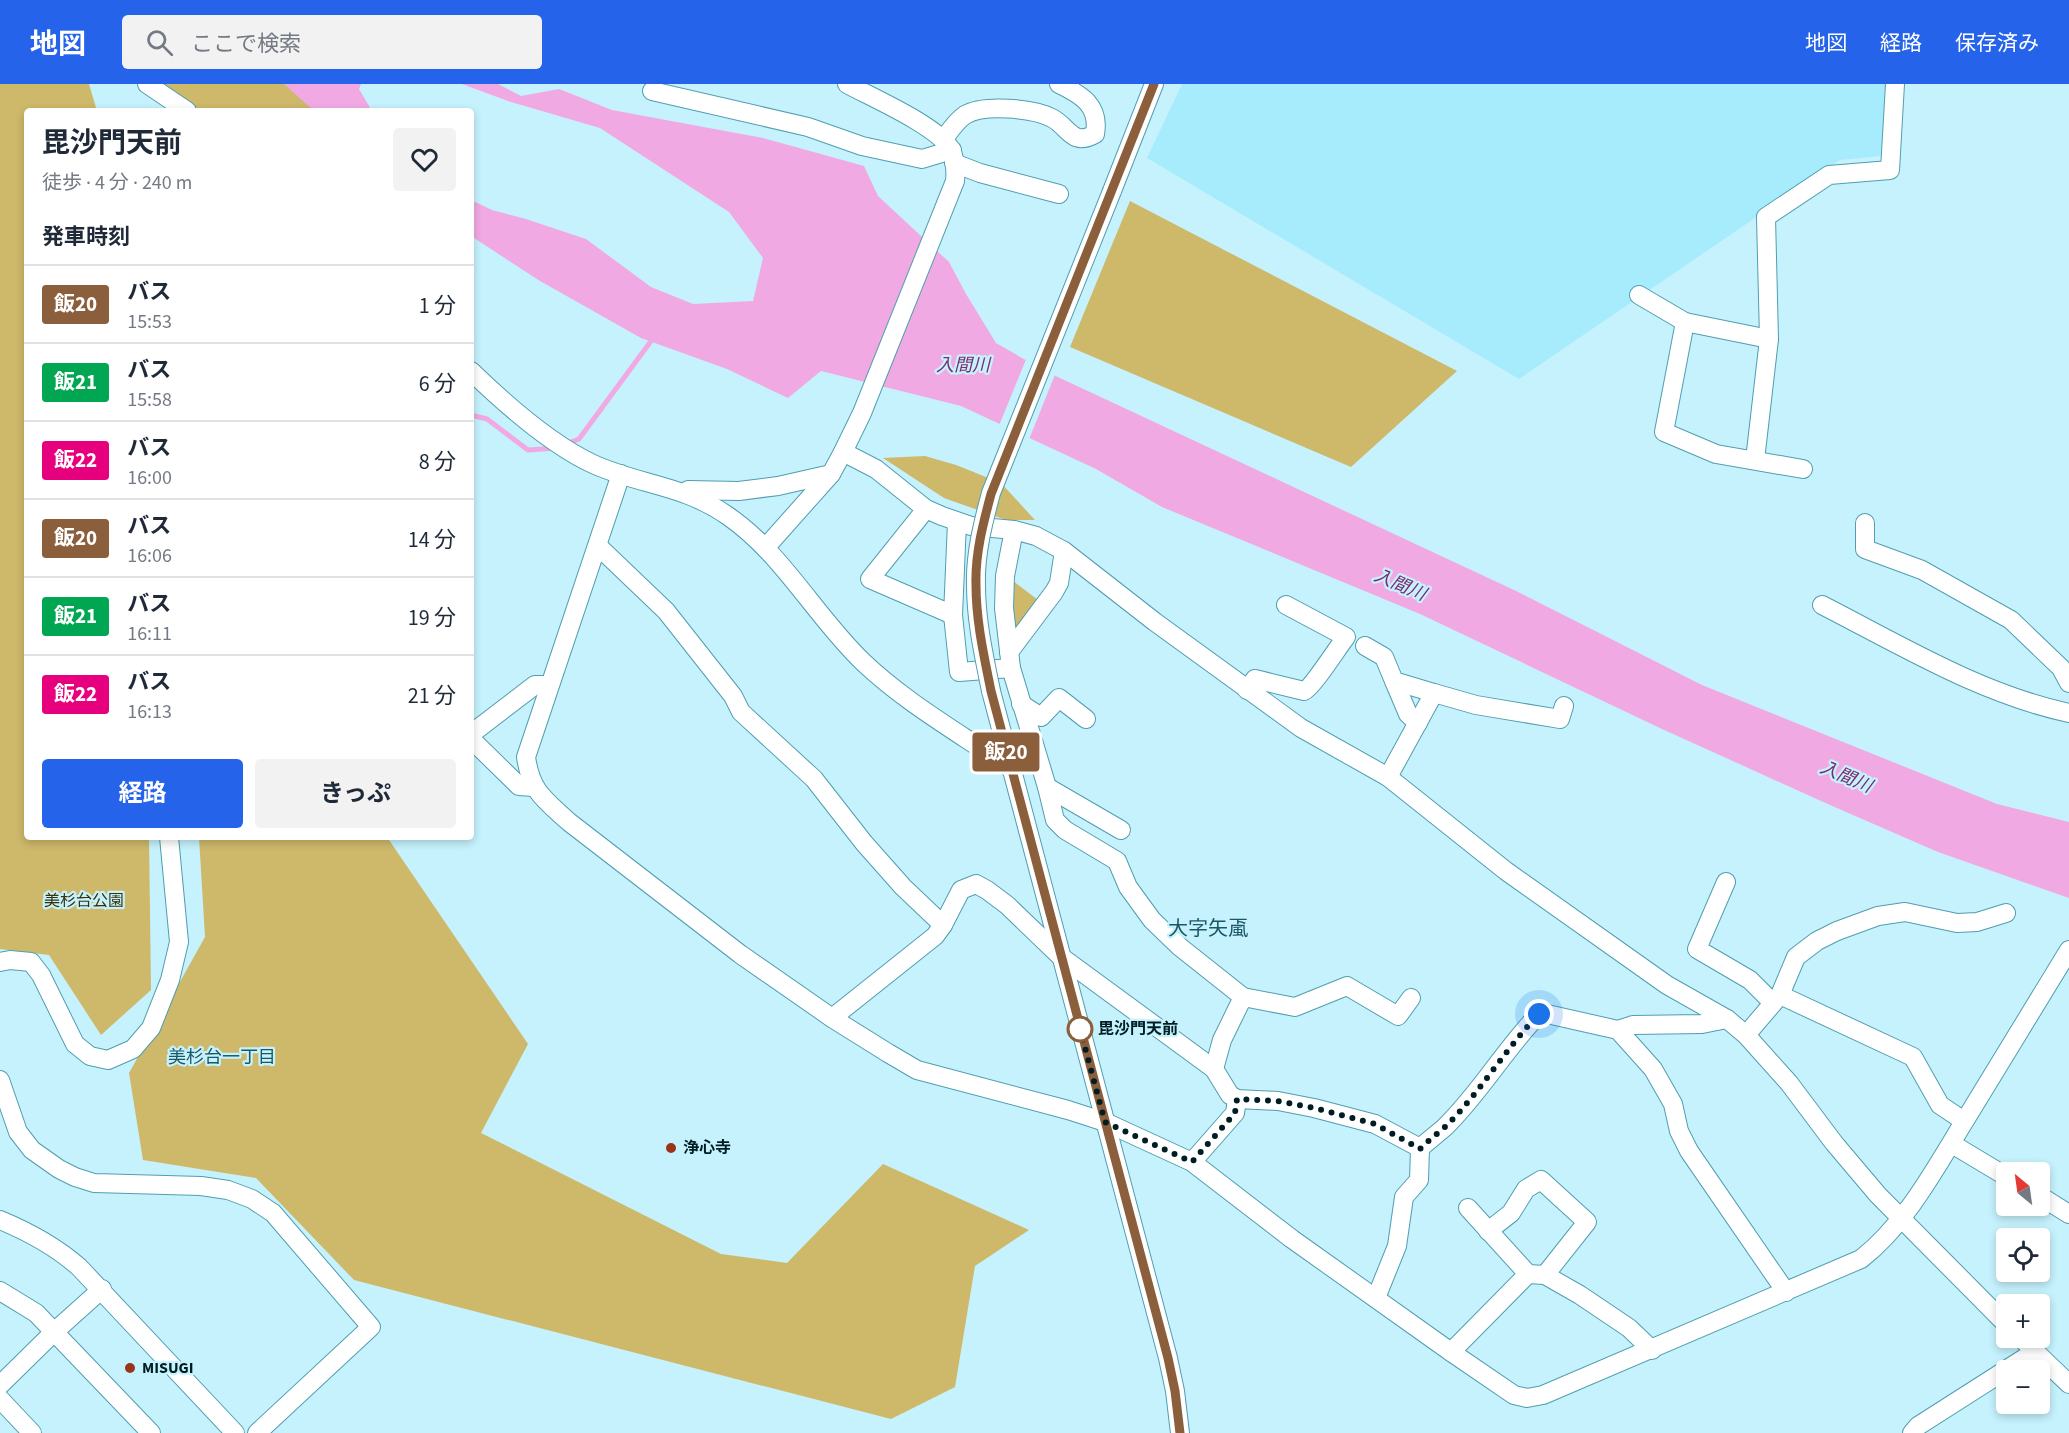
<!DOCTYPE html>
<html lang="ja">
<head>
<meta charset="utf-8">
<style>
  body { margin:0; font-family:"Source Sans 3","Noto Sans JP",sans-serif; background:#f2f2f3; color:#1f2937; height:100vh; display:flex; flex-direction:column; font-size:22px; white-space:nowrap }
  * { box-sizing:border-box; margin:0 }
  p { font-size:20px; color:#747a83 }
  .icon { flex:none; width:33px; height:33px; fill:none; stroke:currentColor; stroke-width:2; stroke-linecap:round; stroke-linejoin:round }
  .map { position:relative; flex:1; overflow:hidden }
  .side { position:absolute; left:24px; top:24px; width:450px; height:732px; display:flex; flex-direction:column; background:#fff; border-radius:6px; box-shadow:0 3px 9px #0003 }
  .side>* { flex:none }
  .badge { padding:0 12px; border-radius:4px; font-size:21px; line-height:39px }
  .needle { width:39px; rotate:331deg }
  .fabs { position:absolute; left:1996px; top:1078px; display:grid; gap:12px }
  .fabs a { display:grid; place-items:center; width:54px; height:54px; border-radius:6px; background:#fff; box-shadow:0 3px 9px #0003; font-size:30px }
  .you { position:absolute; width:30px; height:30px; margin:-15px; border:4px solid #fff; border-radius:50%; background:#1a73e8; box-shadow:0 0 0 9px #1a73e833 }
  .map>.badge { position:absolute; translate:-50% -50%; box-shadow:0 0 0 3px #fff }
  h2 { padding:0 18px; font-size:22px; line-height:54px }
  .round { display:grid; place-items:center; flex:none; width:63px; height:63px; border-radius:6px; background:#f2f2f3 }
  .summary { display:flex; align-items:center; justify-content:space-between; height:102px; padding:0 18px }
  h1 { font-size:28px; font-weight:700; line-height:45px }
  .cta { display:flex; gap:12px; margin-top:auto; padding:12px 18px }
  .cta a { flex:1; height:69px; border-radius:6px; background:#2563eb; color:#fff; font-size:24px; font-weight:700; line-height:69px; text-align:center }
  .cta a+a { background:#f2f2f3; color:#1f2937 }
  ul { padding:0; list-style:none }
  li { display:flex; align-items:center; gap:18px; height:78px; padding:0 18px; border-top:2px solid #e0e1e3 }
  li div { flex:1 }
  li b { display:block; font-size:22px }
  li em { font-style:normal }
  li .badge { min-width:66px; font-weight:700; text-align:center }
  header { display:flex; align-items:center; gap:36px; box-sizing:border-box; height:84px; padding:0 30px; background:#2563eb; color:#fff }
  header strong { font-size:28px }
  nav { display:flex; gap:33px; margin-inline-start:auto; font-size:21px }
  .search { width:420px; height:54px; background:#f2f2f3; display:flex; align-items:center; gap:15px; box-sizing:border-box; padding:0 21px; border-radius:6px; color:#747a83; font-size:22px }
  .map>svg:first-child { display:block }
  .built { fill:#a6ecfc }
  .green { fill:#ceb86a }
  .water { fill:#f1a9e3 }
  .pier { fill:#c5f2fd }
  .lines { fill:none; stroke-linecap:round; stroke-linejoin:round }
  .stream { stroke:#f1a9e3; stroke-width:5 }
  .minor-casing { stroke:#509eaf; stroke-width:20 }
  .minor { stroke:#fff; stroke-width:18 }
  .minor-bridge-casing { stroke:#509eaf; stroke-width:20; stroke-linecap:butt }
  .minor-bridge { stroke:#fff; stroke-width:18 }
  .line-casing { stroke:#fff; stroke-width:14 }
  .line { stroke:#8b5e3c; stroke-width:9 }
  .walk { stroke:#001d24; stroke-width:6; stroke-dasharray:0 10.8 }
  .stop-dot { fill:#fff; stroke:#8b5e3c; stroke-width:3 }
  .poi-dot { fill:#9b331b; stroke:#c5f2fd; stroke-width:2 }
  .labels { text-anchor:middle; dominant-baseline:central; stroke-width:4.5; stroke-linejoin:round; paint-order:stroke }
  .park-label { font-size:16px; fill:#3a3008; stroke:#c5f2fd }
  .stop-label { font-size:16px; font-weight:bold; fill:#001d24; stroke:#c5f2fd; text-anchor:start }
  .poi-label { font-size:16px; font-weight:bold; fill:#001d24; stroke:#c5f2fd; text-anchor:start }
  .water-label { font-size:18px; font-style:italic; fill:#7e2c72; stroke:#c5f2fd }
  .neighbourhood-label { font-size:18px; fill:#1a5865; stroke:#c5f2fd }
  .quarter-label { font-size:20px; fill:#1a5865; stroke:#c5f2fd }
</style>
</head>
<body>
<header>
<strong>地図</strong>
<div class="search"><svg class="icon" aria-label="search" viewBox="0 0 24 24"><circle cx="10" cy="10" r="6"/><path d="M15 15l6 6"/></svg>ここで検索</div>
<nav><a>地図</a><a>経路</a><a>保存済み</a></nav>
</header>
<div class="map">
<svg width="2069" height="1349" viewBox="0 0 2069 1349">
  <rect width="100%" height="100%" fill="#c5f2fd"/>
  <!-- built -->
  <polygon class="built" points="1182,0 1894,0 1890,71 1840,76 1519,295 1147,74"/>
  <!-- green -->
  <g class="green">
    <polygon points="0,0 89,0 97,27 27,27 27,753 149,753 151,906 101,951 49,871 0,865"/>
    <polygon points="149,0 327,0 369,27 186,27"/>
    <polygon points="1130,117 1457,287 1351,383 1070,263"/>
    <polygon points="925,372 956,381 1001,399 1035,436 1006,436 944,414 883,374"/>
    <polygon points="1013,497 1038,516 1012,552"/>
    <polygon points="199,753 387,753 528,960 481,1049 721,1170 787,1179 883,1080 1029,1146 975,1182 955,1303 891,1335 354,1196 256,1094 143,1076 129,989 205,853"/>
  </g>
  <!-- water -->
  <g class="water">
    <polygon points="284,0 361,0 359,5 372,27 314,27"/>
    <polygon points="462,0 498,0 521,12 559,5 612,26 763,54 864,82 878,112 949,178 966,210 996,259 1045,287 1514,506 1702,601 1997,720 2069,738 2069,814 1938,768 1830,721 1662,645 1420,530 1162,423 1096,385 961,322 821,287 788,314 727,285 641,254 540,197 471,152 471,116 492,126 526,135 586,155 651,203 693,220 753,217 763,174 729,128 600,44 511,18"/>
  </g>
  <!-- pier -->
  <polygon class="pier" points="1027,273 1056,288 1028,358 998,344"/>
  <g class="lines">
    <!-- stream -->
    <g class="stream">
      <polyline points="471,331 487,335 528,366 557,364"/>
      <polyline points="566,360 579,355 654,253"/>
    </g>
    <defs>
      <g id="minor">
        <polyline points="147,0 187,27"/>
        <polyline points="652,7 808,43 862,62 922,75 952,66"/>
        <path d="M943,56C949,48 956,37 965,31C983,20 1033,24 1052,34C1069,43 1072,63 1095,50C1100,22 1082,11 1059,0"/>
        <polyline points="954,79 980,89 1059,110"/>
        <polyline points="1112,107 1154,0"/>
        <polyline points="1639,211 1685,238 1664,348 1716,370 1803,385"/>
        <polyline points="1685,238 1769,255"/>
        <path d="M471,287C504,319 552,361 593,380C639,401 684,401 728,432C783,470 815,532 863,578C906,619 961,650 1010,684"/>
        <polyline points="843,368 876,385 926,425 942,432 971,442 1014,446 1036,452 1064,467 1155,538 1301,644 1388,693 1506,787 1667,901 1727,935 1746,951 1789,999 1834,1059 1878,1111 2007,1241"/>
        <polyline points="1755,376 1769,255 1766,133 1829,91 1890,86 1895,0"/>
        <path d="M621,390L526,673C531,708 544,715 569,738L740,870L832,934L888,969L917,986L1068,1026L1105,1038L1192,1078L1292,1155L1451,1268L1514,1311L1527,1314L1543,1311L1861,1175C1907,1139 1936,1083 1967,1033C2001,977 2035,922 2069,866"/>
        <polyline points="688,406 739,407 778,402 831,390"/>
        <polyline points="926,425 870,495 953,531"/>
        <polyline points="957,438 953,531 959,588 1011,584"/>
        <polyline points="1865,439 1865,465 1922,486 2011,536 2061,584 2069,599"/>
        <polyline points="1014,446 1005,492 1004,524 1011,584 1047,703 1055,736 1065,746 1117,777 1128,803 1152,836 1180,863 1243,913 1295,923 1347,902 1398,932 1411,914"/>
        <polyline points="598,462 666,527 733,612 741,628 814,695 864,759 903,803 943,841"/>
        <path d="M766,463L831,390L843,368L862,329L955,97C956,88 955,72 950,64C935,41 873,14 847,0"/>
        <path d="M1822,521C1902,562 1981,610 2069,629"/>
        <polyline points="1365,562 1384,573 1394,597 1434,609"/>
        <polyline points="1009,568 1054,508 1059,499 1064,467"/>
        <polyline points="1394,597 1408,630 1418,639"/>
        <path d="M1247,606L1255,595L1304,607C1312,604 1338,563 1346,553L1286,521"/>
        <polyline points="991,607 1168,1274 1175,1307 1180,1349"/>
        <polyline points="1021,620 1041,633 1059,614 1086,635"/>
        <polyline points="471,650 535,601 549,601"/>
        <polyline points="471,655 519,702 534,703"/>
        <polyline points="1388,693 1434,609 1476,621 1560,635 1564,622"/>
        <polyline points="1047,703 1121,746"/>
        <polyline points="1726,798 1697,865 1750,896 1773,919"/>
        <polyline points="0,878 10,876 31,878 41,891 75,960 90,972 108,976 133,965 151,944 170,896 179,858 169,753"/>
        <polyline points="1780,911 1913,973 1940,1021 1964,1037"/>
        <path d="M832,934L935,852L943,841L961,806L976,800L987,806L1007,821L1060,872L1214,985L1230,1011L1237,1015L1278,1017L1314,1024L1375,1040L1420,1064C1428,1057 1437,1050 1445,1043C1480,1009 1505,965 1539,930H1547L1618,946L1653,985L1673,1020L1679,1047L1689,1067L1786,1208"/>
        <polyline points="1618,946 1633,941 1702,940 1727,935"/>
        <polyline points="1746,951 1780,911 1796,873 1817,857 1837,847 1878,832 1905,828 1957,839 1977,838 2006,829"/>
        <polyline points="1214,985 1222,956 1243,913"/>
        <polyline points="0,996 18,1048 32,1066 59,1085 75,1093 94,1099 201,1102 228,1106 252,1115 273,1129 371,1243 257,1349"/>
        <polyline points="1952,1060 2007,1093"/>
        <polyline points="1192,1078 1235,1029 1237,1015"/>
        <polyline points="2040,1112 2069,1130"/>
        <polyline points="1468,1124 1528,1190 1545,1191 1580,1211 1629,1244 1652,1266"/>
        <path d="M0,1136C29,1148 55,1162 79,1183L235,1349"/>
        <polyline points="1488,1147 1511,1129 1526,1105 1541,1096 1587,1138 1545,1191"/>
        <polyline points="0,1207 36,1229 151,1349"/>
        <polyline points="1376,1214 1397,1162 1404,1113 1419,1096 1420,1064"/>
        <polyline points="2021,1254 2069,1300"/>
        <polyline points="1451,1268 1528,1190"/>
        <polyline points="0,1301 54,1248 102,1205"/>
        <polyline points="0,1315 32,1349"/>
        <polyline points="1912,1349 1918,1342 2034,1268"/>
      </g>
    </defs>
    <!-- minor casing -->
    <use href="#minor" class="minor-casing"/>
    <!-- minor -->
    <use href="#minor" class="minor"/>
    <defs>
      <path id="minor-bridge" d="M991,607C984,572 976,537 976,501C975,470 983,439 991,409L1112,107"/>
    </defs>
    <!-- minor-bridge casing -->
    <use href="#minor-bridge" class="minor-bridge-casing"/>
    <!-- minor-bridge -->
    <use href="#minor-bridge" class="minor-bridge"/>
  </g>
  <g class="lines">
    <defs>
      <path id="line" d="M1154,0L991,410C983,440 975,470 976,501C976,537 984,572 991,607L1168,1274L1175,1307L1180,1349"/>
    </defs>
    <!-- line casing -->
    <use href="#line" class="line-casing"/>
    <!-- line -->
    <use href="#line" class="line"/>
    <!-- walk -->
    <path class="walk" d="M1080,945L1105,1038L1192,1078L1235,1029L1237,1015L1278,1017L1314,1024L1375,1040L1420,1065C1428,1057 1437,1050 1445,1043C1480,1009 1505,965 1539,930"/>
  </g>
  <!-- markers -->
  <circle class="stop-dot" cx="1080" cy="945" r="12"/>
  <g class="poi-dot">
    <circle cx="671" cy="1064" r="6"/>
    <circle cx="130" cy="1284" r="6"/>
  </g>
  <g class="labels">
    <!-- park labels -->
    <g class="park-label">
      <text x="84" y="817">美杉台公園</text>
    </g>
    <!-- stop labels -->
    <g class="stop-label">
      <text x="1098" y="945">毘沙門天前</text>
    </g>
    <!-- poi labels -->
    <g class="poi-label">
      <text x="683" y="1064">浄心寺</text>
      <text x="142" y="1284">MISUGI</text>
    </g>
    <!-- water labels -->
    <g class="water-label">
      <text x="963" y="281">入間川</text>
      <text transform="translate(1400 501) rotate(23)">入間川</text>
      <text transform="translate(1846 693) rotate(23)">入間川</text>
    </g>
    <!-- neighbourhood labels -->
    <g class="neighbourhood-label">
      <text x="222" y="973">美杉台一丁目</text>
    </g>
    <!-- quarter labels -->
    <g class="quarter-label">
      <text x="1208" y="845">大字矢颪</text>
    </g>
  </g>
</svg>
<div class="fabs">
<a><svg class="needle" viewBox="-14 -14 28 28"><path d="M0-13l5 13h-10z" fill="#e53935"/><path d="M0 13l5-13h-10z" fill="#747a83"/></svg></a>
<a><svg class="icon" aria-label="locate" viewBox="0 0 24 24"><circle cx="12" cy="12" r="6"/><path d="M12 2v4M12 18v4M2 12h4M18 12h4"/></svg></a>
<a>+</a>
<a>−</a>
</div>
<div class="you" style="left:1539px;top:930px"></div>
<b class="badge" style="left:1006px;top:668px;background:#8b5e3c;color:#fff">飯20</b>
<section class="side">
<div class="summary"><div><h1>毘沙門天前</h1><p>徒歩 · 4 分 · 240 m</p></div><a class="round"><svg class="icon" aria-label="heart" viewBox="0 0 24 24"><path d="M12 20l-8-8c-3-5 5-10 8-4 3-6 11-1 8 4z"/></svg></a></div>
<h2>発車時刻</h2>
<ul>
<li><span class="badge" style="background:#8b5e3c;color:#fff">飯20</span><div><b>バス</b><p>15:53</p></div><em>1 分</em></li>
<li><span class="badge" style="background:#00a651;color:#fff">飯21</span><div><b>バス</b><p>15:58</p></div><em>6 分</em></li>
<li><span class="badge" style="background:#e6007e;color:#fff">飯22</span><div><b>バス</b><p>16:00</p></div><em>8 分</em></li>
<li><span class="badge" style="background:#8b5e3c;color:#fff">飯20</span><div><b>バス</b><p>16:06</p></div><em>14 分</em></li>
<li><span class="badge" style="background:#00a651;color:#fff">飯21</span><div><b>バス</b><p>16:11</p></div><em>19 分</em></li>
<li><span class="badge" style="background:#e6007e;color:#fff">飯22</span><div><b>バス</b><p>16:13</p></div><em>21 分</em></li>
</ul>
<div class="cta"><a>経路</a><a>きっぷ</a></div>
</section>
</div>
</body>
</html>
